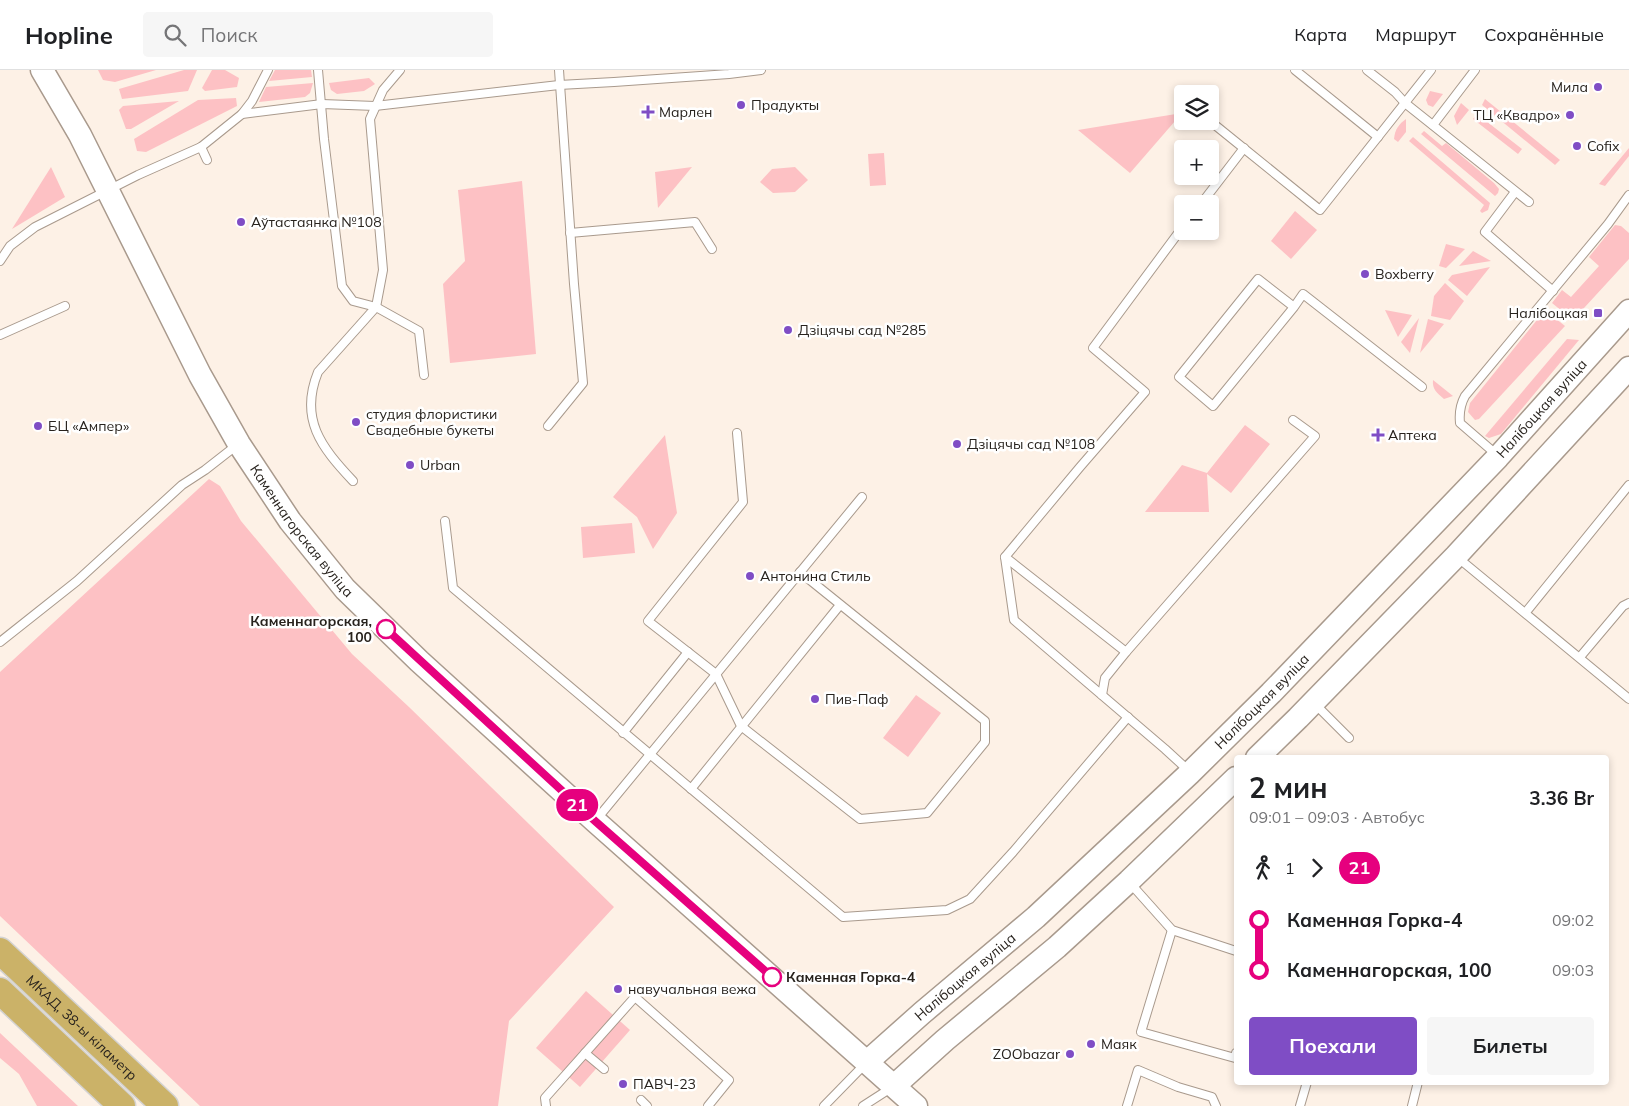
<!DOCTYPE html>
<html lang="ru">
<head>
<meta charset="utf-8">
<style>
  body { margin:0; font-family:Mulish,sans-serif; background:#f6f6f6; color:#202124; height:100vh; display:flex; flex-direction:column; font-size:19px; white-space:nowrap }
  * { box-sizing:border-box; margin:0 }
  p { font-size:16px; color:#757577 }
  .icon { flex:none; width:28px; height:28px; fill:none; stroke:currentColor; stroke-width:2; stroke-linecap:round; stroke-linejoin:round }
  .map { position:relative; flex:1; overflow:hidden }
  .details { position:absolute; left:1234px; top:685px; width:375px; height:330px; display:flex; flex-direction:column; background:#fff; border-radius:5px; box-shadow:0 2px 8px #0003 }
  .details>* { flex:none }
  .badge { padding:0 10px; border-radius:16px; font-size:18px; line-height:32px }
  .buttons { position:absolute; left:1174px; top:15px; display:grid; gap:10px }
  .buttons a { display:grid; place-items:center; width:45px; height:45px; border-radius:5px; background:#fff; box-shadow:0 2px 8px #0003; font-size:25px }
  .map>.badge { position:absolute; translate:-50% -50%; box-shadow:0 0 0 2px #fff }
  .legs { display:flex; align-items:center; gap:8px; height:55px; padding:0 15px; font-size:16px }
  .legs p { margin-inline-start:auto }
  .overview { display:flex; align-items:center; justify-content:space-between; height:85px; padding:0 15px }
  h1 { font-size:28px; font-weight:700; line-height:38px }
  .action { display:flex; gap:10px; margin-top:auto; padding:10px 15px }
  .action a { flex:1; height:58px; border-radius:5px; background:#7f4dc5; color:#fff; font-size:20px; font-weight:700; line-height:58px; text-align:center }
  .action a+a { background:#f6f6f6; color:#202124 }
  ul { padding:0 15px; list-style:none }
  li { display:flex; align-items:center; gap:18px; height:50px; font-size:19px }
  li i { display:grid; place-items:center; width:8px; height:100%; margin:0 6px; background:currentColor }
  li i::after { content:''; width:12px; height:12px; margin:-6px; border:4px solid; border-radius:50%; background:#fff }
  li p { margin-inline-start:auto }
  li:first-child i { background:linear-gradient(#0000 50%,currentColor 0) }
  li:last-child i { background:linear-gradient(currentColor 50%,#0000 0) }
  header { display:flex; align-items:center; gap:30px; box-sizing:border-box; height:70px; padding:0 25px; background:#fff; border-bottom:1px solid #e0e0e0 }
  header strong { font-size:24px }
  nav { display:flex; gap:28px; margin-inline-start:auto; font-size:18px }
  .search { width:350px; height:45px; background:#f6f6f6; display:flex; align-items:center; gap:12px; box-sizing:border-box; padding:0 18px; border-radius:5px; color:#757577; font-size:19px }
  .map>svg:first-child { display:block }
  .green { fill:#fdc1c4 }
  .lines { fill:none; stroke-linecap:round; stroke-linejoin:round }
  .service-casing { stroke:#a99a8d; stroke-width:10 }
  .secondary-casing { stroke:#a99a8d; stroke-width:25 }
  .trunk-casing { stroke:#d4d3d2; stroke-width:29 }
  .service { stroke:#fff; stroke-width:8 }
  .secondary { stroke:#fff; stroke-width:22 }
  .trunk { stroke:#cbb268; stroke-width:26 }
  .line-1-casing { stroke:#fff; stroke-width:11 }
  .line-1 { stroke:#e6007e; stroke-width:8 }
  .poi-dot { fill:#7f4dc5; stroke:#fff; stroke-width:2 }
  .stop-1-dot { fill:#fff; stroke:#e6007e; stroke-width:2.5 }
  .labels { text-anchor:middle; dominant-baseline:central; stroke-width:5; stroke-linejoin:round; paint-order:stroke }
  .poi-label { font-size:14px; fill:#28231e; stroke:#fff; text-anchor:start }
  .street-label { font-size:14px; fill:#28231e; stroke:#fff }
  .stop-label { font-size:14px; font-weight:bold; fill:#28231e; stroke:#fff; text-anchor:end }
</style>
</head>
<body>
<header>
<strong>Hopline</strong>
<div class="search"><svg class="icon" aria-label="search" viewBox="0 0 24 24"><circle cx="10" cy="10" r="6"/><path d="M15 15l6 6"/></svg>Поиск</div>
<nav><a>Карта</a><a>Маршрут</a><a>Сохранённые</a></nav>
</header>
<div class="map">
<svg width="1629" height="1036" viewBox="0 0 1629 1036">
  <rect width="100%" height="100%" fill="#fdf1e6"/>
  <!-- green -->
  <g class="green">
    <polygon points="98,0 156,0 115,12 103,10"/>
    <polygon points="184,0 197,0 188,21 122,29 119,19"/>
    <polygon points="212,0 225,0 239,8 237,17 205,21 202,18"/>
    <polygon points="275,0 311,0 312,7 269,11"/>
    <polygon points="369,8 375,14 364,21 337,24 331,20 329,13"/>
    <polygon points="313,13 310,23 305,27 259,32 266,17"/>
    <polygon points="1430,21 1443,24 1433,37 1428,35 1426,30"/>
    <polygon points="236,28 237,36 146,82 137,81 134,69 198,30"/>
    <polygon points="1485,29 1560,90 1555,95 1482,35"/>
    <polygon points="179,31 131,59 126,59 119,40 123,36"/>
    <polygon points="1461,33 1469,40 1457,55 1454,46"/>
    <polygon points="1182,43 1130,103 1078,60"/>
    <polygon points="1477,44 1522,79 1518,84 1473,49"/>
    <path d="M1406,49V62L1398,72L1394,69C1395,59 1399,54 1406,49Z"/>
    <polygon points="1424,61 1442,76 1446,73 1494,113 1499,119 1498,123 1495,126 1421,64"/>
    <polygon points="1413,67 1490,133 1488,140 1482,143 1480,141 1484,135 1409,71"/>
    <polygon points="1629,78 1629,86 1605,116 1599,114"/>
    <polygon points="884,83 886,115 870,116 868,84"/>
    <polygon points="51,97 65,127 12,159"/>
    <polygon points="692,97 658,138 655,102"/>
    <polygon points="795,97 808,110 795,122 773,123 760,112 772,99"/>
    <polygon points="522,111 536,284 450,293 443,214 465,191 458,120"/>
    <polygon points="1295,141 1317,160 1291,189 1271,171"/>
    <polygon points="1615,155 1621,156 1629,163 1629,189 1573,250 1552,233 1562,220 1571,227 1599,196 1589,187"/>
    <polygon points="1446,174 1465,179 1446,198 1439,196"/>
    <polygon points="1473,181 1491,191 1459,196"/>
    <polygon points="1490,197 1467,226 1448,210 1452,205"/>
    <polygon points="1445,213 1464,231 1450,250 1431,246 1434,226"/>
    <polygon points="1385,240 1412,245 1398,267"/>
    <polygon points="1545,240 1565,256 1479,349 1475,350 1468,342 1470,333"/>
    <polygon points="1419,248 1410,283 1401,272"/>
    <polygon points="1428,249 1444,254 1420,283"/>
    <polygon points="1567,269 1579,270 1501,364 1489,368 1485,366"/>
    <path d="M1433,310L1453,326L1444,329C1437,323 1432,319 1433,310Z"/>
    <polygon points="1245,355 1270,374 1231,423 1207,404 1209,442 1145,442 1182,395 1207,403"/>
    <polygon points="665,365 677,443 653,479 637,447 613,427"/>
    <polygon points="209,409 220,416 241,451 352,584 409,637 614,837 509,951 498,1036 200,1036 0,846 0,602"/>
    <polygon points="632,453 635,483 583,488 581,457"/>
    <polygon points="916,625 941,643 908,687 883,668"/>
    <polygon points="586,921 630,960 580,1017 536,978"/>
    <polygon points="0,963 78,1036 37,1036 19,1004 0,988"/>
  </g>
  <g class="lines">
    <defs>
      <g id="service">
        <polyline points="318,0 324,69 342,216 353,231 376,237 419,261 424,305"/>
        <polyline points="1295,0 1378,67"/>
        <polyline points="1367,0 1395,22 1405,33 1529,132"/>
        <polyline points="242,44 252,31 268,0"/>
        <polyline points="1210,51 1320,140 1431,0"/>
        <polyline points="1433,55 1475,0"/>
        <polyline points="201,77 207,90"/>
        <polyline points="1515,122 1485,162 1553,221"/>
        <polyline points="1201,134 1244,78"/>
        <polyline points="1182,158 1093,278 1145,322 1080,397 1005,487 1014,550 1165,679 1189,701"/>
        <polyline points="570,163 695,152 712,179"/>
        <polyline points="0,191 10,176 35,157 138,105 201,77 242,44 322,34 375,36 559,15 614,12 729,4 761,0"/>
        <polyline points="1294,237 1258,209 1179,307 1213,336 1294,237 1303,224 1422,317"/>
        <polyline points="0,265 65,236"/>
        <polyline points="548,356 583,313 574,214 559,0"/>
        <polyline points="737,363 743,432 648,551 716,604 741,656 860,749 927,743 985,672 985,651 800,502"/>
        <path d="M1497,385L1460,353C1459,343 1460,335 1465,326L1608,154L1629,125"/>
        <path d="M353,411C321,377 299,349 318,302L376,237L383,200L370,49L383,20L400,0"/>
        <polyline points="445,451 453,518 843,847 947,840 970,829 1013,782 1128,647"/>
        <polyline points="1005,487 1126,582"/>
        <polyline points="1457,487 1629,629"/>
        <polyline points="1526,542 1629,415"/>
        <polyline points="0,572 77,511 182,415 205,400 237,375"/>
        <polyline points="1580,587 1623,536 1629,533"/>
        <polyline points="1102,625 1105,608 1126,582 1315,366 1293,350"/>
        <polyline points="1314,633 1349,668"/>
        <polyline points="623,663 688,582"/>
        <polyline points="691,719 840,535"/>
        <polyline points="596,750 862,427"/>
        <polyline points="1130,813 1172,860 1236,881"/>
        <polyline points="1172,860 1141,962 1235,988 1236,983"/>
        <polyline points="585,983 604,999"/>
        <polyline points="641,1030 647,1036"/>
        <polyline points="546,1036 545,1028 635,927 729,1010 708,1036"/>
        <polyline points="824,1036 866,993"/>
        <polyline points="863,1036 891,1018"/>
        <polyline points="1127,1036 1138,1000 1178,1017 1212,1027 1216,1036"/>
        <polyline points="1300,1036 1307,1012"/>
        <polyline points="1412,1036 1418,1012"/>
      </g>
      <g id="secondary">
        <path id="s1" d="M42,0L80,65L200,305L239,374L290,451L345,519L419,591L595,751L916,1036"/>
        <polyline points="1257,688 1298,648 1456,486 1629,298"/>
        <path id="s2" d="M867,992L922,943L1036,847L1190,703L1271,623L1498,387L1629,241"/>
        <polyline points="894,1016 945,970 1057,877 1129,811 1236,708"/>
      </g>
      <g id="trunk">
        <path id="s3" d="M0,881L165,1036"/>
        <polyline points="0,921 122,1036"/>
      </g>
    </defs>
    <!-- service casing -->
    <use href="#service" class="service-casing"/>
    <!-- secondary casing -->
    <use href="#secondary" class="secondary-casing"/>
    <!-- trunk casing -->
    <use href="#trunk" class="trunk-casing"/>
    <!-- service -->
    <use href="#service" class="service"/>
    <!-- secondary -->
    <use href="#secondary" class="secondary"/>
    <!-- trunk -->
    <use href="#trunk" class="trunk"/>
  </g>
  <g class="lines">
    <defs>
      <polyline id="line-1" points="386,559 595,751 772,907"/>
    </defs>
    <!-- line-1 casing -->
    <use href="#line-1" class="line-1-casing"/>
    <!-- line-1 -->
    <use href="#line-1" class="line-1"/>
  </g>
  <!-- markers -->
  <g class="poi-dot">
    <circle cx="1598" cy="17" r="5"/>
    <circle cx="741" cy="35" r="5"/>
    <path d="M645.5 34.5h5v5h5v5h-5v5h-5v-5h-5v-5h5z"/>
    <circle cx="1570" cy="45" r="5"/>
    <circle cx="1577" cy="76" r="5"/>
    <circle cx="241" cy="152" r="5"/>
    <circle cx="1365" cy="204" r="5"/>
    <rect x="1593" y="238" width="10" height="10" rx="2.5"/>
    <circle cx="788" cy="260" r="5"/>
    <circle cx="356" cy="352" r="5"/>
    <circle cx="38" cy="356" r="5"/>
    <path d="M1375.5 357.5h5v5h5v5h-5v5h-5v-5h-5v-5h5z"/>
    <circle cx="957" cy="374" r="5"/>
    <circle cx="410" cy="395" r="5"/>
    <circle cx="750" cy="506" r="5"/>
    <circle cx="815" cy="629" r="5"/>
    <circle cx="618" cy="919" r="5"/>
    <circle cx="1091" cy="974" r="5"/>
    <circle cx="1070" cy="984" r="5"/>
    <circle cx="623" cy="1014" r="5"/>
  </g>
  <g class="stop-1-dot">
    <circle cx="386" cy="559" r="9"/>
    <circle cx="772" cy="907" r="9"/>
  </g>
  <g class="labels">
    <!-- poi labels -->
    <g class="poi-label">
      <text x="1588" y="17" text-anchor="end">Мила</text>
      <text x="751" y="35">Прадукты</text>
      <text x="659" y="42">Марлен</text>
      <text x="1560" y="45" text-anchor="end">ТЦ «Квадро»</text>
      <text x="1587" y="76">Cofix</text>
      <text x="251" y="152">Аўтастаянка №108</text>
      <text x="1375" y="204">Boxberry</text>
      <text x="1588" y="243" text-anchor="end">Налібоцкая</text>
      <text x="798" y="260">Дзіцячы сад №285</text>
      <text x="366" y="344">студия флористики<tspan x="366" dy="16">Свадебные букеты</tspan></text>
      <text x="48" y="356">БЦ «Ампер»</text>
      <text x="1388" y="365">Аптека</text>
      <text x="967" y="374">Дзіцячы сад №108</text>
      <text x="420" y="395">Urban</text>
      <text x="760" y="506">Антонина Стиль</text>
      <text x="825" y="629">Пив-Паф</text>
      <text x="628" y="919">навучальная вежа</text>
      <text x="1101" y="974">Маяк</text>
      <text x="1060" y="984" text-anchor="end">ZOObazar</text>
      <text x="633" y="1014">ПАВЧ-23</text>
    </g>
    <!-- street labels -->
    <g class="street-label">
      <text stroke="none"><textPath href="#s2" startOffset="940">Налібоцкая вуліца</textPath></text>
      <text stroke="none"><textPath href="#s1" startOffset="530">Каменнагорская вуліца</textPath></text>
      <text stroke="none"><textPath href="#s2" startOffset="535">Налібоцкая вуліца</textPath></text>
      <text stroke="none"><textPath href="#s2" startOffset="130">Налібоцкая вуліца</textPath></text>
      <text stroke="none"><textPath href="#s3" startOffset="112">МКАД, 38-ы кіламетр</textPath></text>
    </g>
    <!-- stop labels -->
    <g class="stop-label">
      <text x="372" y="551">Каменнагорская,<tspan x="372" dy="16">100</tspan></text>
      <text x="786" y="907" text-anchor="start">Каменная Горка-4</text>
    </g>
  </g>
</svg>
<div class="buttons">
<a><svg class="icon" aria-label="layers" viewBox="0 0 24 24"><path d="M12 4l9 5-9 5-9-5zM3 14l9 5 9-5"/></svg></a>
<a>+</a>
<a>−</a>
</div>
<b class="badge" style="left:577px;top:735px;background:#e6007e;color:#fff">21</b>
<section class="details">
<div class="overview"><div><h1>2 мин</h1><p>09:01 – 09:03 · Автобус</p></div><b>3.36 Br</b></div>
<div class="legs"><svg class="icon" aria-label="walk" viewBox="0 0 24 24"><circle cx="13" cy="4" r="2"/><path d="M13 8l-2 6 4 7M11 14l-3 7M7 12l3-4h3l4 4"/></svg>1<svg class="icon" aria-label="forward" viewBox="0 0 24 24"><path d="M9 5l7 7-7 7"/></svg><b class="badge" style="background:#e6007e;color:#fff">21</b></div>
<ul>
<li><i style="color:#e6007e"></i><b>Каменная Горка-4</b><p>09:02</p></li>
<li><i style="color:#e6007e"></i><b>Каменнагорская, 100</b><p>09:03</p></li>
</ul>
<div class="action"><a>Поехали</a><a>Билеты</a></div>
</section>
</div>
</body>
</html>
